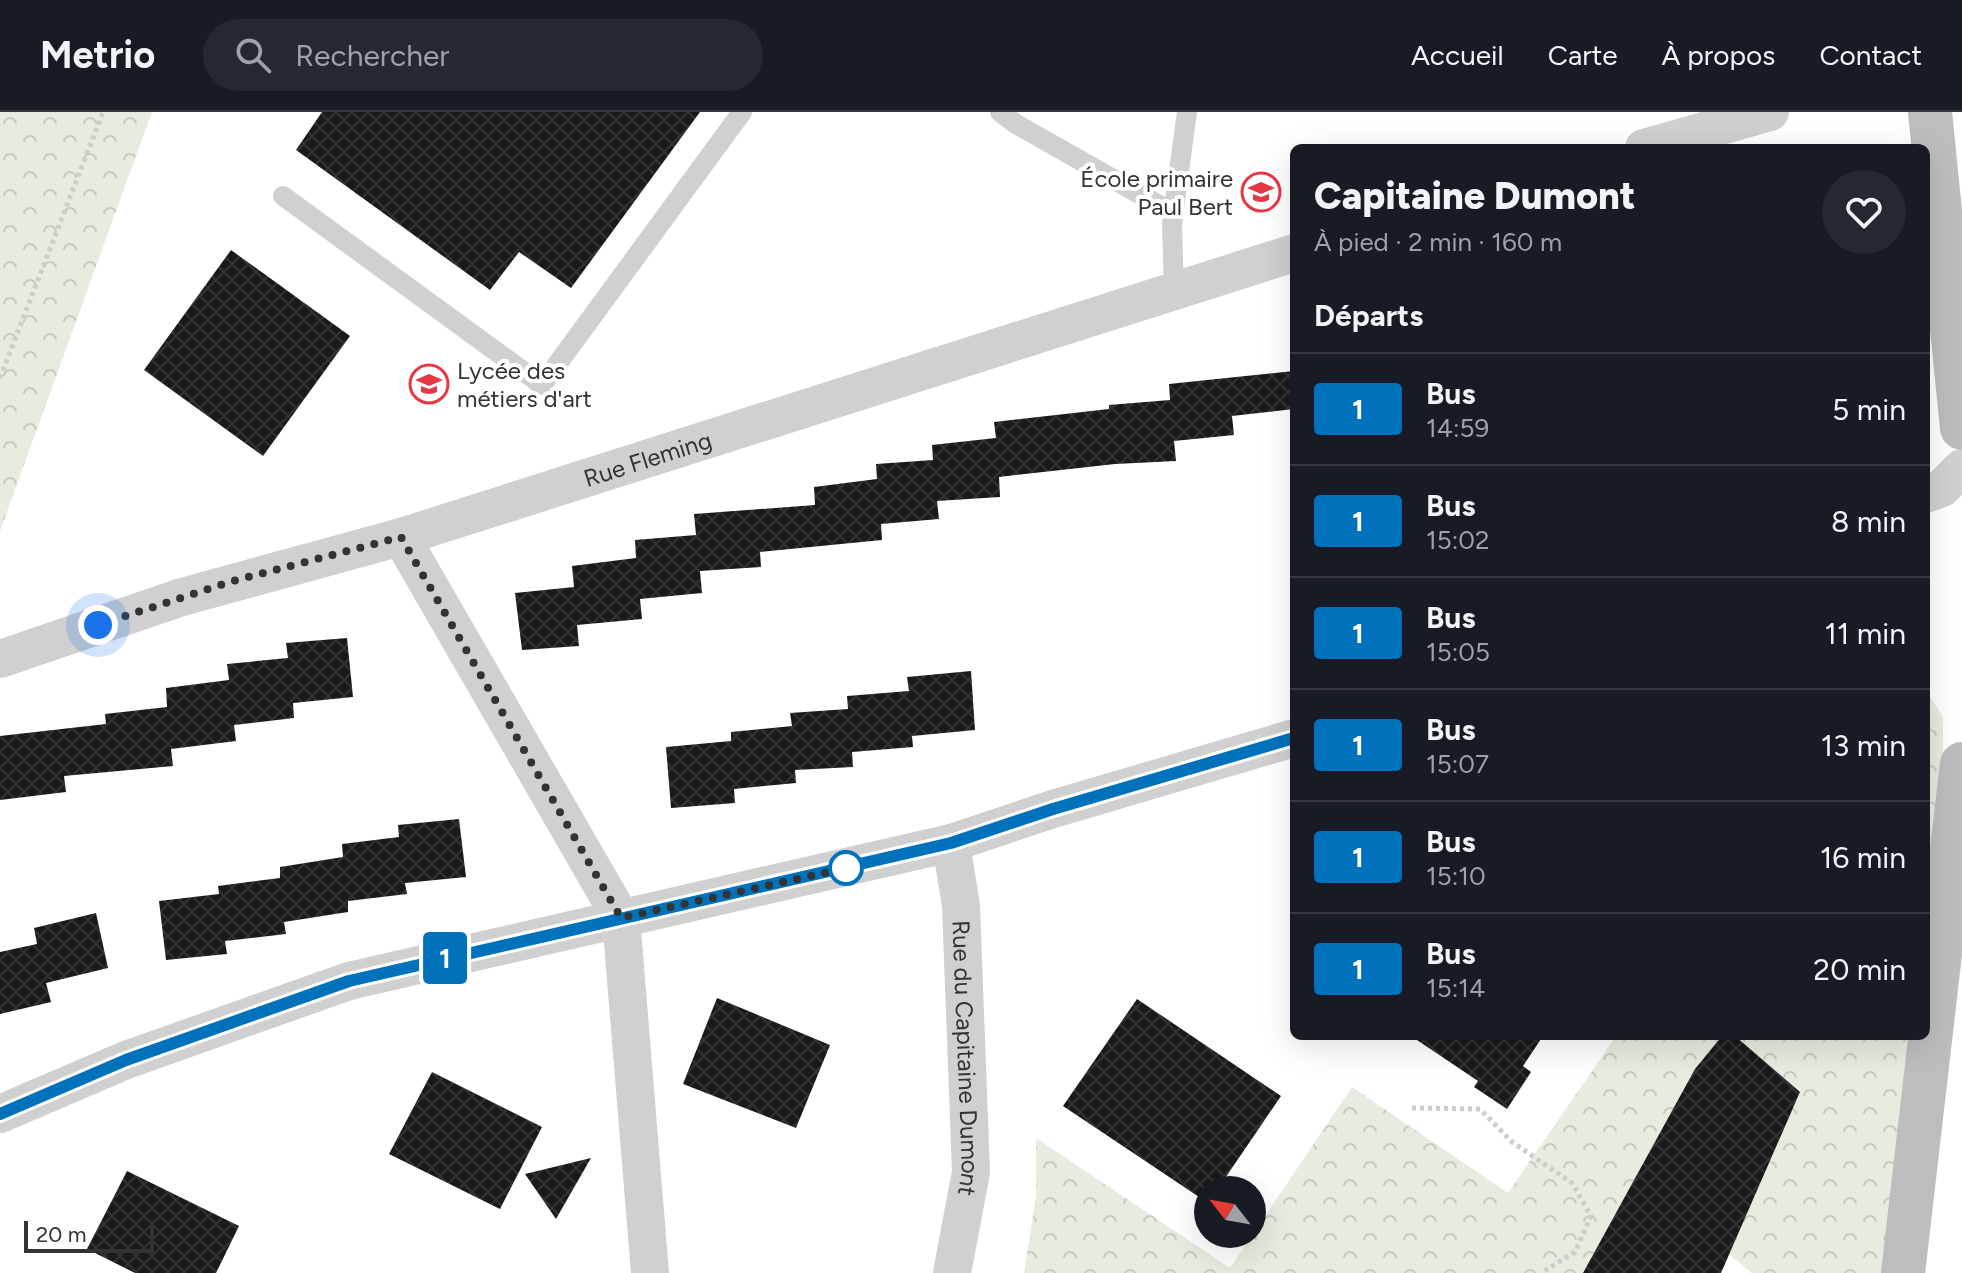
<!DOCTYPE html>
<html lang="fr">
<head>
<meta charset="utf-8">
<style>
  body { margin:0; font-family:Figtree,sans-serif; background:#242831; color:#f1f3f6; height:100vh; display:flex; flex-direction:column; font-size:30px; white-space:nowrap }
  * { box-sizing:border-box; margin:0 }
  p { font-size:26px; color:#9ea1a6 }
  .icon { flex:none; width:44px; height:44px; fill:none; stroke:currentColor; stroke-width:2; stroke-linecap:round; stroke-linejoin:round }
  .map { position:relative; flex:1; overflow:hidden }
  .details { position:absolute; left:1290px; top:32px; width:640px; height:896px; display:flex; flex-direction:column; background:#171b24; border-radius:12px; box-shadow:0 8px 32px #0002 }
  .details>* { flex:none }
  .badge { padding:0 16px; border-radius:6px; font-size:28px; line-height:52px }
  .needle { width:52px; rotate:301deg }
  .tools { position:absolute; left:1194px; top:1064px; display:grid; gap:16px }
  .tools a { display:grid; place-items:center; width:72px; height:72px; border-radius:50%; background:#171b24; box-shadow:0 8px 32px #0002; font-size:40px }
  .scale { position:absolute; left:24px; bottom:20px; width:130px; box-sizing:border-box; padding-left:8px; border:4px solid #333; border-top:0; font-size:22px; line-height:28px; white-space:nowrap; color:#333; -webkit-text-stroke:6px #fff; paint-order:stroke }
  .you { position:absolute; width:40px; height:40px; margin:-20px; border:6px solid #fff; border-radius:50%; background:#1a73e8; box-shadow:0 0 0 12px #1a73e833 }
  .map>.badge { position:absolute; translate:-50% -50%; box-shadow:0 0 0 4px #fff }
  h2 { padding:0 24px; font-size:30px; line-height:72px }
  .round { display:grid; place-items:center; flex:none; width:84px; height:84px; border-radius:42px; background:#242831 }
  .summary { display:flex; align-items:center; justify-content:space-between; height:136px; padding:0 24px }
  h1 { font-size:38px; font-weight:800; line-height:60px }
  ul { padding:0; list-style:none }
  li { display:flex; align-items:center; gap:24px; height:112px; padding:0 24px; border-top:2px solid #363941 }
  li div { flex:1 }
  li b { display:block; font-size:30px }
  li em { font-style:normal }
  li .badge { min-width:88px; font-weight:700; text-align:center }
  header { display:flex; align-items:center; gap:48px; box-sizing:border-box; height:112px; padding:0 40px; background:#171b24; border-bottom:2px solid #363941 }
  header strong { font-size:38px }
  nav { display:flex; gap:44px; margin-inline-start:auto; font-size:28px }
  .search { width:560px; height:72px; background:#242831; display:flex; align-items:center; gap:20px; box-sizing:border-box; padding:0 28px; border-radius:44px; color:#9ea1a6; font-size:30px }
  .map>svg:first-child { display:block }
  .park { fill:url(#park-crowns) }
  .building { fill:url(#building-cross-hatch) }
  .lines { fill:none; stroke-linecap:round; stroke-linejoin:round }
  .path { stroke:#cdcdcd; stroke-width:5; stroke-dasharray:4 4; stroke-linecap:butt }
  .lane { stroke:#d0d0d0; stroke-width:20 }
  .street { stroke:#d0d0d0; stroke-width:38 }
  .secondary { stroke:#bdbdbd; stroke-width:44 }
  .line-casing { stroke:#fff; stroke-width:18 }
  .line { stroke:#0072bc; stroke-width:12 }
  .walk { stroke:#333; stroke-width:8; stroke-dasharray:0 14.4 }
  .stop-dot { fill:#fff; stroke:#0072bc; stroke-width:4 }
  .labels { text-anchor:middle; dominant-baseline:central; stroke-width:8; stroke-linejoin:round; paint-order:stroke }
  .poi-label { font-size:24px; fill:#333; stroke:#fff; text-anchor:end }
  .street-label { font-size:24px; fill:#333; stroke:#fff }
</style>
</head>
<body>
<header>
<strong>Metrio</strong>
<div class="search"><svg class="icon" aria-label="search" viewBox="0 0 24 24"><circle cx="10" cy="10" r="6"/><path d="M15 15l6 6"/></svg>Rechercher</div>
<nav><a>Accueil</a><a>Carte</a><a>À propos</a><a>Contact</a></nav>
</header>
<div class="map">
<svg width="1962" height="1161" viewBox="0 0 1962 1161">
  <defs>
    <pattern id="park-crowns" width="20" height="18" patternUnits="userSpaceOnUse" patternTransform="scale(2)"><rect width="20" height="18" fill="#e6ecdf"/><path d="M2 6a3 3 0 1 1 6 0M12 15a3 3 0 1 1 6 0" fill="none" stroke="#c6cbc0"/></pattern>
    <pattern id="building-cross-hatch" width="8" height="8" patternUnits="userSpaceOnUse" patternTransform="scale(2)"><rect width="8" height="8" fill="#1a1a1a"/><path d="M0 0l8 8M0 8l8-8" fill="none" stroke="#333"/></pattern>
  </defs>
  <rect width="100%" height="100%" fill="#fff"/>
  <!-- park -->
  <g class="park">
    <polygon points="0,0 152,0 0,419"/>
    <polygon points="1926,578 1943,605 1943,676 1926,808"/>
    <polygon points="1616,924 1722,924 1695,957 1583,1161 1024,1161 1036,1084 1036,1026 1230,1156 1352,975 1508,1081"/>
    <polygon points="1735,924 1911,924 1882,1161 1752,1161 1727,1141 1800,981"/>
  </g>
  <!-- building -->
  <g class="building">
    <polygon points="322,0 700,0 571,176 519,140 490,178 296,38"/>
    <polygon points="231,138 350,224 263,344 144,258"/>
    <polygon points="1294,259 1294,297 1232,304 1234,323 1174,329 1176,349 1115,352 999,365 1000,385 937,389 939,407 881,412 882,428 760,440 761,455 700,459 702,481 640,487 642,507 577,513 579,534 522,538 515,481 574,475 572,454 636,446 635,428 696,423 694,402 815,393 814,375 877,367 876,352 933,348 932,333 996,326 994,310 1109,297 1109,293 1170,288 1169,272"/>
    <polygon points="347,526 353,585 293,591 294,606 234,613 236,629 171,637 173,654 64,664 66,680 0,688 0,624 106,612 105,602 167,595 166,576 229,568 227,552 288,546 286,531"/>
    <polygon points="971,559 975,618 912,624 913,635 852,640 853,655 795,658 796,671 734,677 735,691 671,696 666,635 731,629 731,620 792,614 790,601 848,597 847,584 909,579 907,565"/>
    <polygon points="459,707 466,765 405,771 407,782 348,789 348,800 284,810 286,822 225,829 227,842 166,848 159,789 219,782 218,774 280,766 280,755 343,745 342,732 399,725 398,713"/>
    <polygon points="96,801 108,856 46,871 51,890 0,902 0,840 37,832 34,816"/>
    <polygon points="717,886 830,933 796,1016 683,972"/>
    <polygon points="1137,887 1281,984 1217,1078 1208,1078 1208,1091 1063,994"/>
    <polygon points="1411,924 1543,924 1523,954 1531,960 1507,997 1474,975 1478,969"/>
    <polygon points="1722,924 1735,924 1800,980 1721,1161 1583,1161 1695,957"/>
    <polygon points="432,960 542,1015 500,1097 389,1042"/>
    <polygon points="591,1046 556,1107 525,1062"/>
    <polygon points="127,1059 239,1114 216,1161 135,1161 87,1137"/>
  </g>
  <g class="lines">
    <!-- path -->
    <g class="path">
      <polyline points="0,266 103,0"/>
      <polyline points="1412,996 1480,997 1512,1030 1572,1071 1591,1104 1575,1140 1541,1161"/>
    </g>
    <!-- lane -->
    <g class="lane">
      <polyline points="1000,0 1016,12 1173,101"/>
      <polyline points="283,84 542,273 742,0"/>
      <polyline points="1174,179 1172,112 1187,0"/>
    </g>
    <!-- street -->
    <g class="street">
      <polyline points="1644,36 1770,0"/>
      <polyline points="1926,382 1942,376 1962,356"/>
      <polyline points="401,425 621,806 650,1161"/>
      <path id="s1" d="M0,547L182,485L401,425L1294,141"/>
      <path id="s2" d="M951,731L961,794L971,1060L952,1161"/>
      <polyline points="0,1002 126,948 349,869 951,731 1053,697 1294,626"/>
    </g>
    <!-- secondary -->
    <g class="secondary">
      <polyline points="1930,0 1962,316"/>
      <polyline points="1903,1161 1962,652"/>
    </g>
  </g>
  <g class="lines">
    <defs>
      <polyline id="line" points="0,1002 126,948 349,869 951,731 1053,697 1294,626"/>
    </defs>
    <!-- line casing -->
    <use href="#line" class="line-casing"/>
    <!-- line -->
    <use href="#line" class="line"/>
    <!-- walk -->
    <polyline class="walk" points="98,513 233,469 401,425 621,806 860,753 846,756"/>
  </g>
  <!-- icons -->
  <defs>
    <symbol id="school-ring" viewBox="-11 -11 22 22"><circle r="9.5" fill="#fff" stroke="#e63946" stroke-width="1.5"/><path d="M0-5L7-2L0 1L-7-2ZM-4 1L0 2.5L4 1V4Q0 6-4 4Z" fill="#e63946"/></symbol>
  </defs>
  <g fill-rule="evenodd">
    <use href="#school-ring" x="1239" y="58" width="44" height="44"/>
    <use href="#school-ring" x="407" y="250" width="44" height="44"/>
  </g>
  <!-- markers -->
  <circle class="stop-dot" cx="846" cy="756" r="16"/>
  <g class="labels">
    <!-- poi labels -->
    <g class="poi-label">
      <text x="1233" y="66">École primaire<tspan x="1233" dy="28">Paul Bert</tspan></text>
      <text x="457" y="258" text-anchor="start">Lycée des<tspan x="457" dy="28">métiers d'art</tspan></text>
    </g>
    <!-- street labels -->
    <g class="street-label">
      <text stroke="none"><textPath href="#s1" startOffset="678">Rue Fleming</textPath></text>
      <text stroke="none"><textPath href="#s2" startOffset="216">Rue du Capitaine Dumont</textPath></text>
    </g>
  </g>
</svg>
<div class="tools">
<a><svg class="needle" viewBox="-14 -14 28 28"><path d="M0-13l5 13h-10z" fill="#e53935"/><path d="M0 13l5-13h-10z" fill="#9ea1a6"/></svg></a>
</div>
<div class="scale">20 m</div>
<div class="you" style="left:98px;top:513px"></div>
<b class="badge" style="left:445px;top:846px;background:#0072bc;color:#fff">1</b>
<section class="details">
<div class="summary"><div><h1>Capitaine Dumont</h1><p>À pied · 2 min · 160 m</p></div><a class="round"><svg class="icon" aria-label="heart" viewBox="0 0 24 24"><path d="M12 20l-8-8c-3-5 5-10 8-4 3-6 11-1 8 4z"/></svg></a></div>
<h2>Départs</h2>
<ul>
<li><span class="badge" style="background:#0072bc;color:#fff">1</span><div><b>Bus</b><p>14:59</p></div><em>5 min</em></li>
<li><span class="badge" style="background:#0072bc;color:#fff">1</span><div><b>Bus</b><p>15:02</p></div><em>8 min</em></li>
<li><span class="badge" style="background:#0072bc;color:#fff">1</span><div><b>Bus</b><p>15:05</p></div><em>11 min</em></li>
<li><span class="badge" style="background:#0072bc;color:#fff">1</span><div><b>Bus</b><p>15:07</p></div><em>13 min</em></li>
<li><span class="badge" style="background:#0072bc;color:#fff">1</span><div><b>Bus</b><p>15:10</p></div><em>16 min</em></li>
<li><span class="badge" style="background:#0072bc;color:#fff">1</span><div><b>Bus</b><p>15:14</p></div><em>20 min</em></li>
</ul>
</section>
</div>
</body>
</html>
